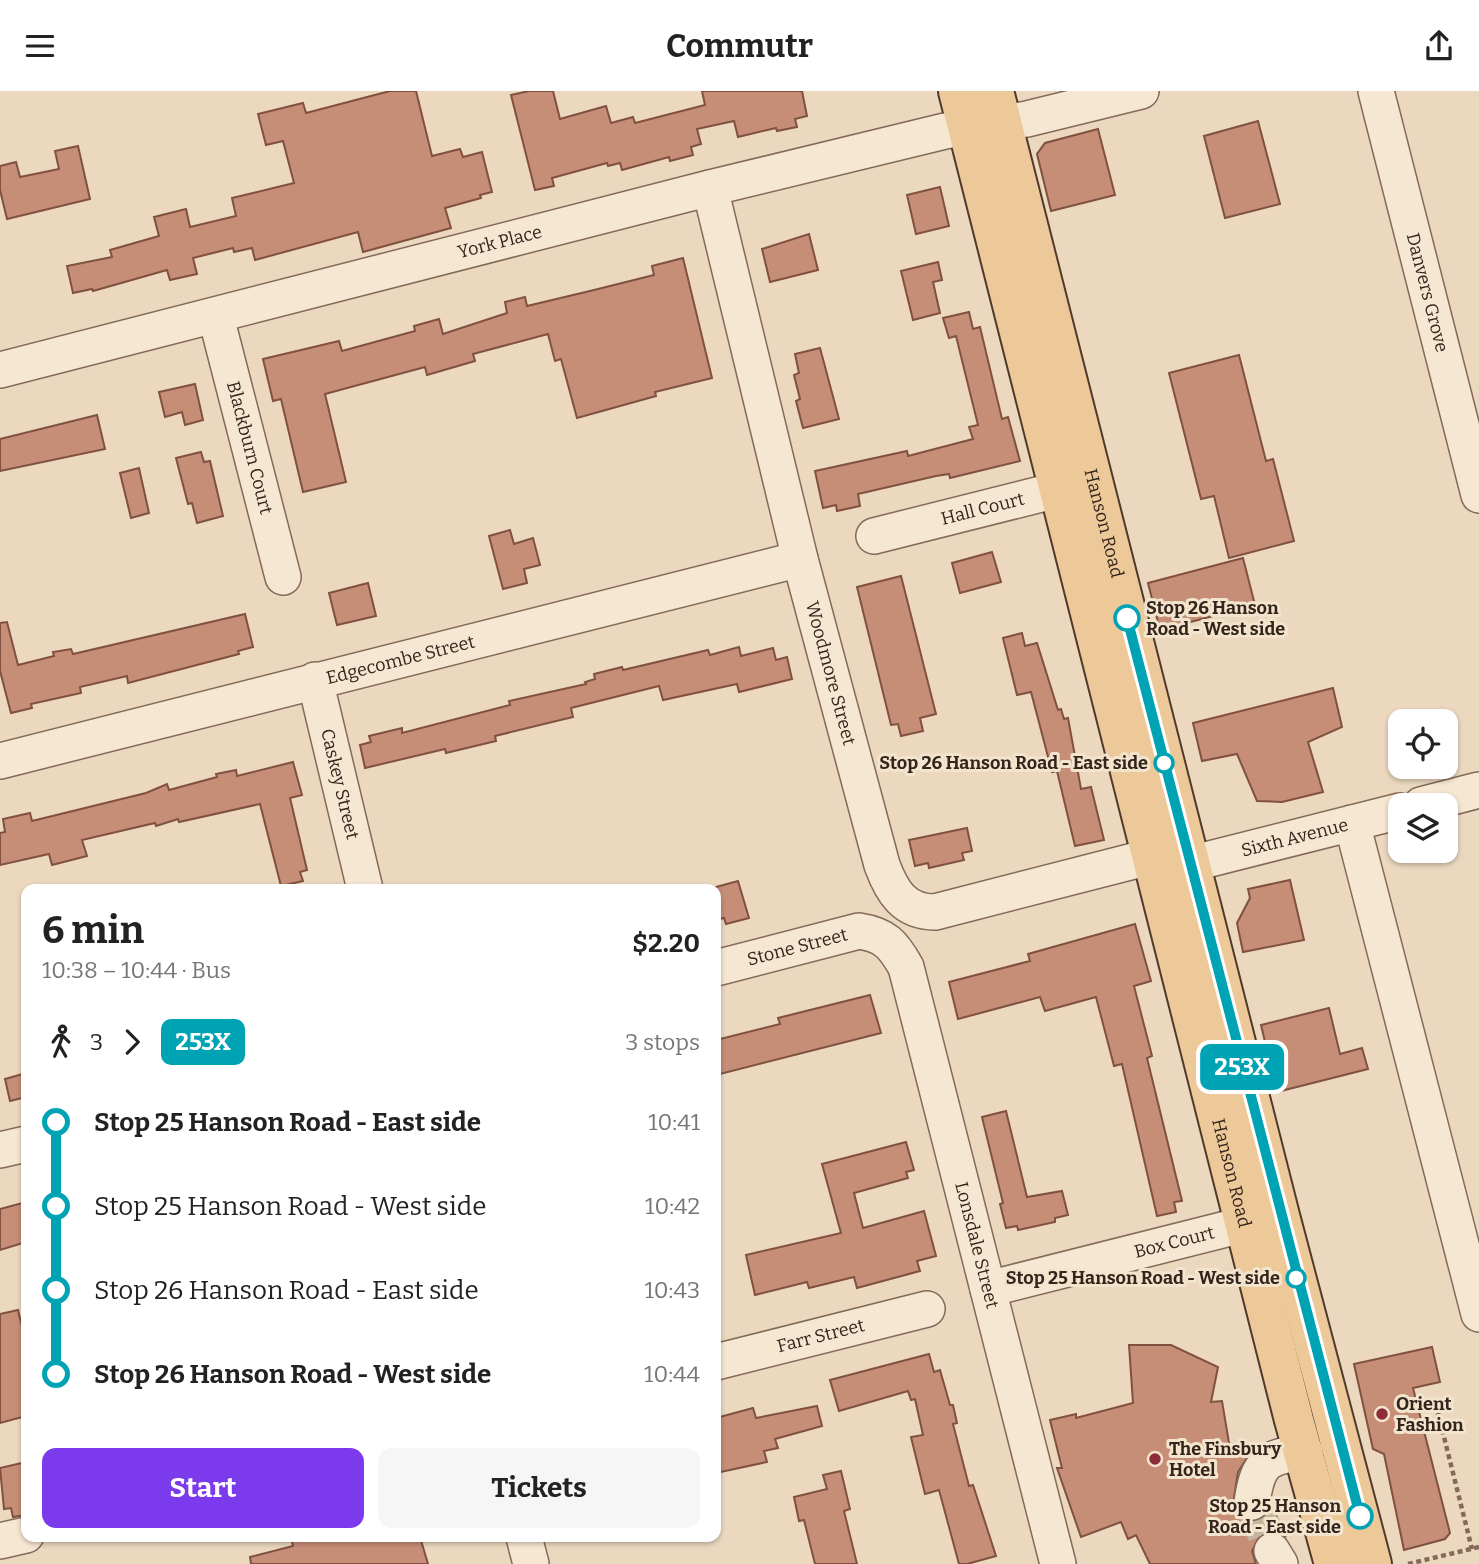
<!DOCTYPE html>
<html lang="en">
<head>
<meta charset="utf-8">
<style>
  body { margin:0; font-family:Bitter,serif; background:#f6f6f6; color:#222; height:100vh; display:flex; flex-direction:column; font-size:26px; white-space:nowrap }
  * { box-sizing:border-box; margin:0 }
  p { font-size:23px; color:#767676 }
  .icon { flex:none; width:38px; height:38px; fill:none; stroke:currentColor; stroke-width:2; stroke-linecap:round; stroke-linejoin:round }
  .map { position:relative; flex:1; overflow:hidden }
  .sheet { position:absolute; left:21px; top:793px; width:700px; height:658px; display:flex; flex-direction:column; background:#fff; border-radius:14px; box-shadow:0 2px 5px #0004 }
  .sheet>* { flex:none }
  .badge { padding:0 14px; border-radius:10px; font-size:24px; line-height:46px }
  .fabs { position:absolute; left:1388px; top:618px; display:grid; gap:14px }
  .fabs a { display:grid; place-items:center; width:70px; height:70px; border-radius:14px; background:#fff; box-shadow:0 2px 5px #0004; font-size:35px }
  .map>.badge { position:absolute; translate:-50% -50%; box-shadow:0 0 0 4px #fff }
  .legs { display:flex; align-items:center; gap:10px; height:77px; padding:0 21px; font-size:23px }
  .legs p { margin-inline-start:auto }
  .overview { display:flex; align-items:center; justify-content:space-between; height:119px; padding:0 21px }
  h1 { font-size:38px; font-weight:700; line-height:52px }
  .button { display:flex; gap:14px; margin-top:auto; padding:14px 21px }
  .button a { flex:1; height:80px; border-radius:14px; background:#7c3aed; color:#fff; font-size:28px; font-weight:700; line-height:80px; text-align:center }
  .button a+a { background:#f6f6f6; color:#222 }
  ul { padding:0 21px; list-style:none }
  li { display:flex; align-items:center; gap:24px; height:84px; font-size:26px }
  li i { display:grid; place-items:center; width:10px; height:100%; margin:0 9px; background:currentColor }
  li i::after { content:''; width:18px; height:18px; margin:-9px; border:5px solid; border-radius:50%; background:#fff }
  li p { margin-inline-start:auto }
  li:first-child i { background:linear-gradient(#0000 50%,currentColor 0) }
  li:last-child i { background:linear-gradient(currentColor 50%,#0000 0) }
  header { display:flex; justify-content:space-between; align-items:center; height:91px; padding:0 21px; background:#fff; font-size:32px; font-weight:700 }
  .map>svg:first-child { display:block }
  .building { fill:#c78e77; stroke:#805140; stroke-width:2 }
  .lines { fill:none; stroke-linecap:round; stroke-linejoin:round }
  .minor-tunnel { stroke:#c6b49e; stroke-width:35; stroke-dasharray:35 18; stroke-linecap:butt }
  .minor-casing { stroke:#836a59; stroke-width:38 }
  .major-casing { stroke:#50392d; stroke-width:42 }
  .path { stroke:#836a59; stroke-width:4.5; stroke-dasharray:5 3.5; stroke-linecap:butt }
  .minor { stroke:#f6e7d2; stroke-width:35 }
  .major { stroke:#edc898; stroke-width:38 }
  .line-1-casing { stroke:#fff; stroke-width:16 }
  .line-1 { stroke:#00a3b4; stroke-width:10 }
  .stop-1-dot { fill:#fff; stroke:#00a3b4; stroke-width:3.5 }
  .poi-dot { fill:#8e2c39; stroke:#f3e4ce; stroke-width:2.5 }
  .labels { text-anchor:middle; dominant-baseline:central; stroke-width:6; stroke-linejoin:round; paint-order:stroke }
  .street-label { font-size:18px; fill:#33241c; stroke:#f3e4ce }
  .stop-label { font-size:18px; font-weight:bold; fill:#33241c; stroke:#f3e4ce; text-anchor:end }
  .poi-label { font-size:18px; font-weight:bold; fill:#33241c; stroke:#f3e4ce; text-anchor:start }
</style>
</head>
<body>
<header><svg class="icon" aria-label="menu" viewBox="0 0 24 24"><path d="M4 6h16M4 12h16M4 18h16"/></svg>Commutr<svg class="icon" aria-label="share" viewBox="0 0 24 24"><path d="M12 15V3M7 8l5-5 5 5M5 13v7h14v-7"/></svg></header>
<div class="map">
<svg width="1479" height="1473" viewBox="0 0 1479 1473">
  <rect width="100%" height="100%" fill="#ebd8bf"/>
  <!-- building -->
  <g class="building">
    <polygon points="390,0 416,0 432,65 460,58 463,66 482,61 492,101 480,104 481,107 445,117 451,137 363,161 358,141 255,169 252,157 234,161 233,157 193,167 197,183 170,189 167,179 93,200 92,198 73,202 67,175 112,166 110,159 159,145 154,126 186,118 190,136 236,125 232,107 294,92 283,50 266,54 258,23 303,12 306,22"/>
    <polygon points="529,0 553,0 560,28 606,15 611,32 633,26 635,32 705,14 702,0 802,0 807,25 795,28 797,36 777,40 776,37 738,46 734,30 697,38 701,53 691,56 693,64 670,70 669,66 622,79 620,72 608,75 607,72 552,87 554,95 535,99 511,4"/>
    <polygon points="1258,30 1280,113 1225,127 1204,45"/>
    <polygon points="1098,38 1115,104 1051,120 1037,63 1045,52"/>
    <polygon points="78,55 90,108 7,128 0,99 0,75 16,71 20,86 59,78 55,60"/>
    <polygon points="940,96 949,135 916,143 907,104"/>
    <polygon points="809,143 818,179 770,191 762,158"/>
    <polygon points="683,167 712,287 655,301 656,305 577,327 561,268 555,270 548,243 473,263 475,270 427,284 425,276 325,303 346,391 303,401 281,308 273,310 263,268 339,250 342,260 415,240 414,235 439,228 443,243 507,222 505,211 525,206 527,215 594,199 654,184 652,175"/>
    <polygon points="938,171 942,189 933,191 940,222 913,229 901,180"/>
    <polygon points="969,221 973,238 980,236 1002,328 1008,326 1020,370 950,387 949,383 936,385 858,403 860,415 837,420 836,414 823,417 815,380 907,360 908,365 973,348 969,336 978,334 956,245 949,247 943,227"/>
    <polygon points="820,257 839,328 803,337 796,310 800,308 794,284 799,282 795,263"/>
    <polygon points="1239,264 1266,370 1273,368 1294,450 1229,467 1214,405 1201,408 1169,282"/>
    <polygon points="195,293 203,329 185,334 182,321 165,326 159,301"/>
    <polygon points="97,324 105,358 0,380 0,348"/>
    <polygon points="201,361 204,371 210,370 223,425 197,432 192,412 188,413 176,367"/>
    <polygon points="139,377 149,422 131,427 120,382"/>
    <polygon points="510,439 514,453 533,447 540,474 524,478 527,492 503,498 489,445"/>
    <polygon points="992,461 1001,491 960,502 952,472"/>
    <polygon points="1243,467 1255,514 1160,539 1148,492"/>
    <polygon points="901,485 936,623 920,627 923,640 901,645 898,633 891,634 857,496"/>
    <polygon points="368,492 376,525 337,534 329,502"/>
    <polygon points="245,523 253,556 238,560 239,563 128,592 127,585 80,596 81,602 31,613 32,617 11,622 0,580 0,532 7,531 18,574 54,565 53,561 71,558 73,563"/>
    <polygon points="1022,542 1025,555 1037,552 1058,619 1061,618 1064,628 1068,627 1081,698 1091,696 1104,749 1075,755 1057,680 1052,681 1031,601 1017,604 1003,547"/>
    <polygon points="739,556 741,565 773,557 776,569 787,566 792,588 739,601 737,593 663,609 659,595 571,617 573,626 495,645 496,650 446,662 445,658 365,677 360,654 371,651 369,645 402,637 402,642 510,614 509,610 586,593 585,591 595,588 594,583 622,576 623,579 708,559 710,564"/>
    <polygon points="1333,597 1342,636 1308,651 1323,701 1282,711 1257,710 1237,663 1202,670 1193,632"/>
    <polygon points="293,671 302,704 290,707 307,779 300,781 303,790 281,795 260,713 179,731 178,728 156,735 155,732 82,749 87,765 52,774 49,763 0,774 0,742 5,741 3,728 30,722 32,730 146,702 167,693 169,699 217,686 216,683 236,679 237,685"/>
    <polygon points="967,737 972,760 962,762 964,769 929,777 928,772 915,775 909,749"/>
    <polygon points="1290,789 1304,849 1243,861 1237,832 1250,807 1248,798"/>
    <polygon points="738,790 749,827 726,833 724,827 716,829 716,796"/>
    <polygon points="1135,833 1151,890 1134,895 1152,965 1147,967 1182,1110 1174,1111 1176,1121 1157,1125 1122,973 1114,975 1096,906 1045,920 1040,906 958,928 949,891 1030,870 1028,863"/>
    <polygon points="870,904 881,942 716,984 716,949 780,933 778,927"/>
    <polygon points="1329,917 1340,963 1362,957 1368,978 1277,1001 1261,934"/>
    <polygon points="26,982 26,1006 10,1010 5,988"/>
    <polygon points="1006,1020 1027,1106 1062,1100 1068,1124 1055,1127 1055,1131 1018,1139 1017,1135 1006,1137 1000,1113 1003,1112 982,1026"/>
    <polygon points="906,1051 914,1079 906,1081 908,1087 854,1102 863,1137 924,1120 936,1165 917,1170 920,1180 857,1197 854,1186 809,1197 807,1191 755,1204 746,1164 841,1142 822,1073"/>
    <polygon points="26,1111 26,1151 0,1159 0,1118"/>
    <polygon points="18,1219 26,1252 26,1325 0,1332 0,1223"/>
    <polygon points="1129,1254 1171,1254 1218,1276 1211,1311 1222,1310 1230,1358 1254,1356 1238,1381 1232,1419 1248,1431 1258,1430 1267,1424 1272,1415 1285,1445 1272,1440 1261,1443 1252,1460 1256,1473 1150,1473 1136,1444 1128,1448 1121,1431 1081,1446 1057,1377 1062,1377 1050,1329 1076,1323 1076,1327 1133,1312"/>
    <polygon points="1432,1256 1440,1291 1413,1297 1450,1442 1445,1448 1404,1459 1384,1363 1373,1358 1354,1273"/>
    <polygon points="929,1263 934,1281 940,1279 950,1314 953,1314 957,1332 953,1333 969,1395 973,1394 996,1465 967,1473 959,1473 939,1399 925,1403 911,1346 923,1344 915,1308 911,1309 908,1300 839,1320 830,1289"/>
    <polygon points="817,1315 822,1335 775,1348 778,1357 764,1360 767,1371 716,1382 716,1327 753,1317 756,1327"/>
    <polygon points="26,1371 26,1424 13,1426 11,1417 4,1418 0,1377"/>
    <polygon points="841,1380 850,1418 844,1420 857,1473 815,1473 804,1429 799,1430 794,1406 827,1398 823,1384"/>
    <polygon points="291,1446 420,1446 428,1473 251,1473 250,1466 293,1455"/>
  </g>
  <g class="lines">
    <!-- minor-tunnel -->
    <polyline class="minor-tunnel" points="1252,1411 1272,1460"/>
    <defs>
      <g id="minor">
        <path id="s1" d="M1376,0L1479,404"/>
        <path id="s2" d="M710,97L800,468L882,774C892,801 904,821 935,821L1153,765"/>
        <path id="s3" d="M216,226L283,486"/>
        <path id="s4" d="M0,279L710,97L945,40L1027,28L1141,0"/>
        <path id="s5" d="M874,445L1085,392"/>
        <path id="s6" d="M315,589L365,798"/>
        <path id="s7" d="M0,670L800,468"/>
        <polyline points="1421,714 1479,699"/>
        <polyline points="1352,732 1479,1223"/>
        <path id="s8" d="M1190,773L1400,720"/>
        <path id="s9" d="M716,877L859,840C885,844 893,853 906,876L1058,1473"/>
        <polyline points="0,1059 26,1053"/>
        <path id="s10" d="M988,1198L1270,1127"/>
        <path id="s11" d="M716,1271L927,1218"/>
        <path d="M1252,1411C1258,1371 1266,1366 1305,1361"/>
        <polyline points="524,1446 531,1473"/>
        <polyline points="0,1450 26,1444"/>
        <polyline points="1272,1460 1280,1473"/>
      </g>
      <g id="major">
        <path id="s12" d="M958,0L1294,1329L1334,1473"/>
        <path id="s13" d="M994,0L1280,1125L1372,1473"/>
      </g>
    </defs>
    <!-- minor casing -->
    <use href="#minor" class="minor-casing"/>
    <!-- major casing -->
    <use href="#major" class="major-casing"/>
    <!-- path -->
    <g class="path">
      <polyline points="1438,1322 1472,1458"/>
      <polyline points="1408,1473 1479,1456"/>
    </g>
    <!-- minor -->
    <use href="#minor" class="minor"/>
    <!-- major -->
    <use href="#major" class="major"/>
  </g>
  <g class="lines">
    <defs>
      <polyline id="line-1" points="1127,527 1360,1425"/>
    </defs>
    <!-- line-1 casing -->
    <use href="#line-1" class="line-1-casing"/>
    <!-- line-1 -->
    <use href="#line-1" class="line-1"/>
  </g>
  <!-- markers -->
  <g class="stop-1-dot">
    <circle cx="1127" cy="527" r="12"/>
    <circle cx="1164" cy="672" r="9"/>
    <circle cx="1296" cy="1187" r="9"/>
    <circle cx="1360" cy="1425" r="12"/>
  </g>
  <g class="poi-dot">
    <circle cx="1382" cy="1323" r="7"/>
    <circle cx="1155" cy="1368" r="7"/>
  </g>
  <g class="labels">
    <!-- street labels -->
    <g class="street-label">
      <text stroke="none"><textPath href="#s4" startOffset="516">York Place</textPath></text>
      <text stroke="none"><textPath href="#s1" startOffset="208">Danvers Grove</textPath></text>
      <text stroke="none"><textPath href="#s3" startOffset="135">Blackburn Court</textPath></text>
      <text stroke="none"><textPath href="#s5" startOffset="112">Hall Court</textPath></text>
      <text stroke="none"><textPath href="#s13" startOffset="446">Hanson Road</textPath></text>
      <text stroke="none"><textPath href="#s7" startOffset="413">Edgecombe Street</textPath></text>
      <text stroke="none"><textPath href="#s2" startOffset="500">Woodmore Street</textPath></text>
      <text stroke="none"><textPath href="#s6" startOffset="107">Caskey Street</textPath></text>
      <text stroke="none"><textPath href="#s8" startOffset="108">Sixth Avenue</textPath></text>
      <text stroke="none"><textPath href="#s9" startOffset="84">Stone Street</textPath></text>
      <text stroke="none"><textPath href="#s12" startOffset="1116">Hanson Road</textPath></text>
      <text stroke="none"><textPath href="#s10" startOffset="192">Box Court</textPath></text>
      <text stroke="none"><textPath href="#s9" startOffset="497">Lonsdale Street</textPath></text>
      <text stroke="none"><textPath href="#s11" startOffset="108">Farr Street</textPath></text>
    </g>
    <!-- stop labels -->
    <g class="stop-label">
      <text x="1146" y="517" text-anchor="start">Stop 26 Hanson<tspan x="1146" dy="21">Road - West side</tspan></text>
      <text x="1148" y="672">Stop 26 Hanson Road - East side</text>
      <text x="1280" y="1187">Stop 25 Hanson Road - West side</text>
      <text x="1341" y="1415">Stop 25 Hanson<tspan x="1341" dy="21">Road - East side</tspan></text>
    </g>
    <!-- poi labels -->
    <g class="poi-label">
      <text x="1396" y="1313">Orient<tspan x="1396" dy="21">Fashion</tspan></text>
      <text x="1169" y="1358">The Finsbury<tspan x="1169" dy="21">Hotel</tspan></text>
    </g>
  </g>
</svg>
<div class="fabs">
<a><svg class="icon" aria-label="locate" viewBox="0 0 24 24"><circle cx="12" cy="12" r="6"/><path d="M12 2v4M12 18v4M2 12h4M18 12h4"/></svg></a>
<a><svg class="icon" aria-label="layers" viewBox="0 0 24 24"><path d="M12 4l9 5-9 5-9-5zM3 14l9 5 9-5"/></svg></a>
</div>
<b class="badge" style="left:1242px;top:976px;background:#00a3b4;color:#fff">253X</b>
<section class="sheet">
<div class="overview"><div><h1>6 min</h1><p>10:38 – 10:44 · Bus</p></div><b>$2.20</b></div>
<div class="legs"><svg class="icon" aria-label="walk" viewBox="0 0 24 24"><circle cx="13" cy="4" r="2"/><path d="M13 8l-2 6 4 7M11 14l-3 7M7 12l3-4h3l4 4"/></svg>3<svg class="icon" aria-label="forward" viewBox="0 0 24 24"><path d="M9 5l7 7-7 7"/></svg><b class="badge" style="background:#00a3b4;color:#fff">253X</b><p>3 stops</p></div>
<ul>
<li><i style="color:#00a3b4"></i><b>Stop 25 Hanson Road - East side</b><p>10:41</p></li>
<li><i style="color:#00a3b4"></i><span>Stop 25 Hanson Road - West side</span><p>10:42</p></li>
<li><i style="color:#00a3b4"></i><span>Stop 26 Hanson Road - East side</span><p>10:43</p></li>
<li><i style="color:#00a3b4"></i><b>Stop 26 Hanson Road - West side</b><p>10:44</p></li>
</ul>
<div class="button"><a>Start</a><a>Tickets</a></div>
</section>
</div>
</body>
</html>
